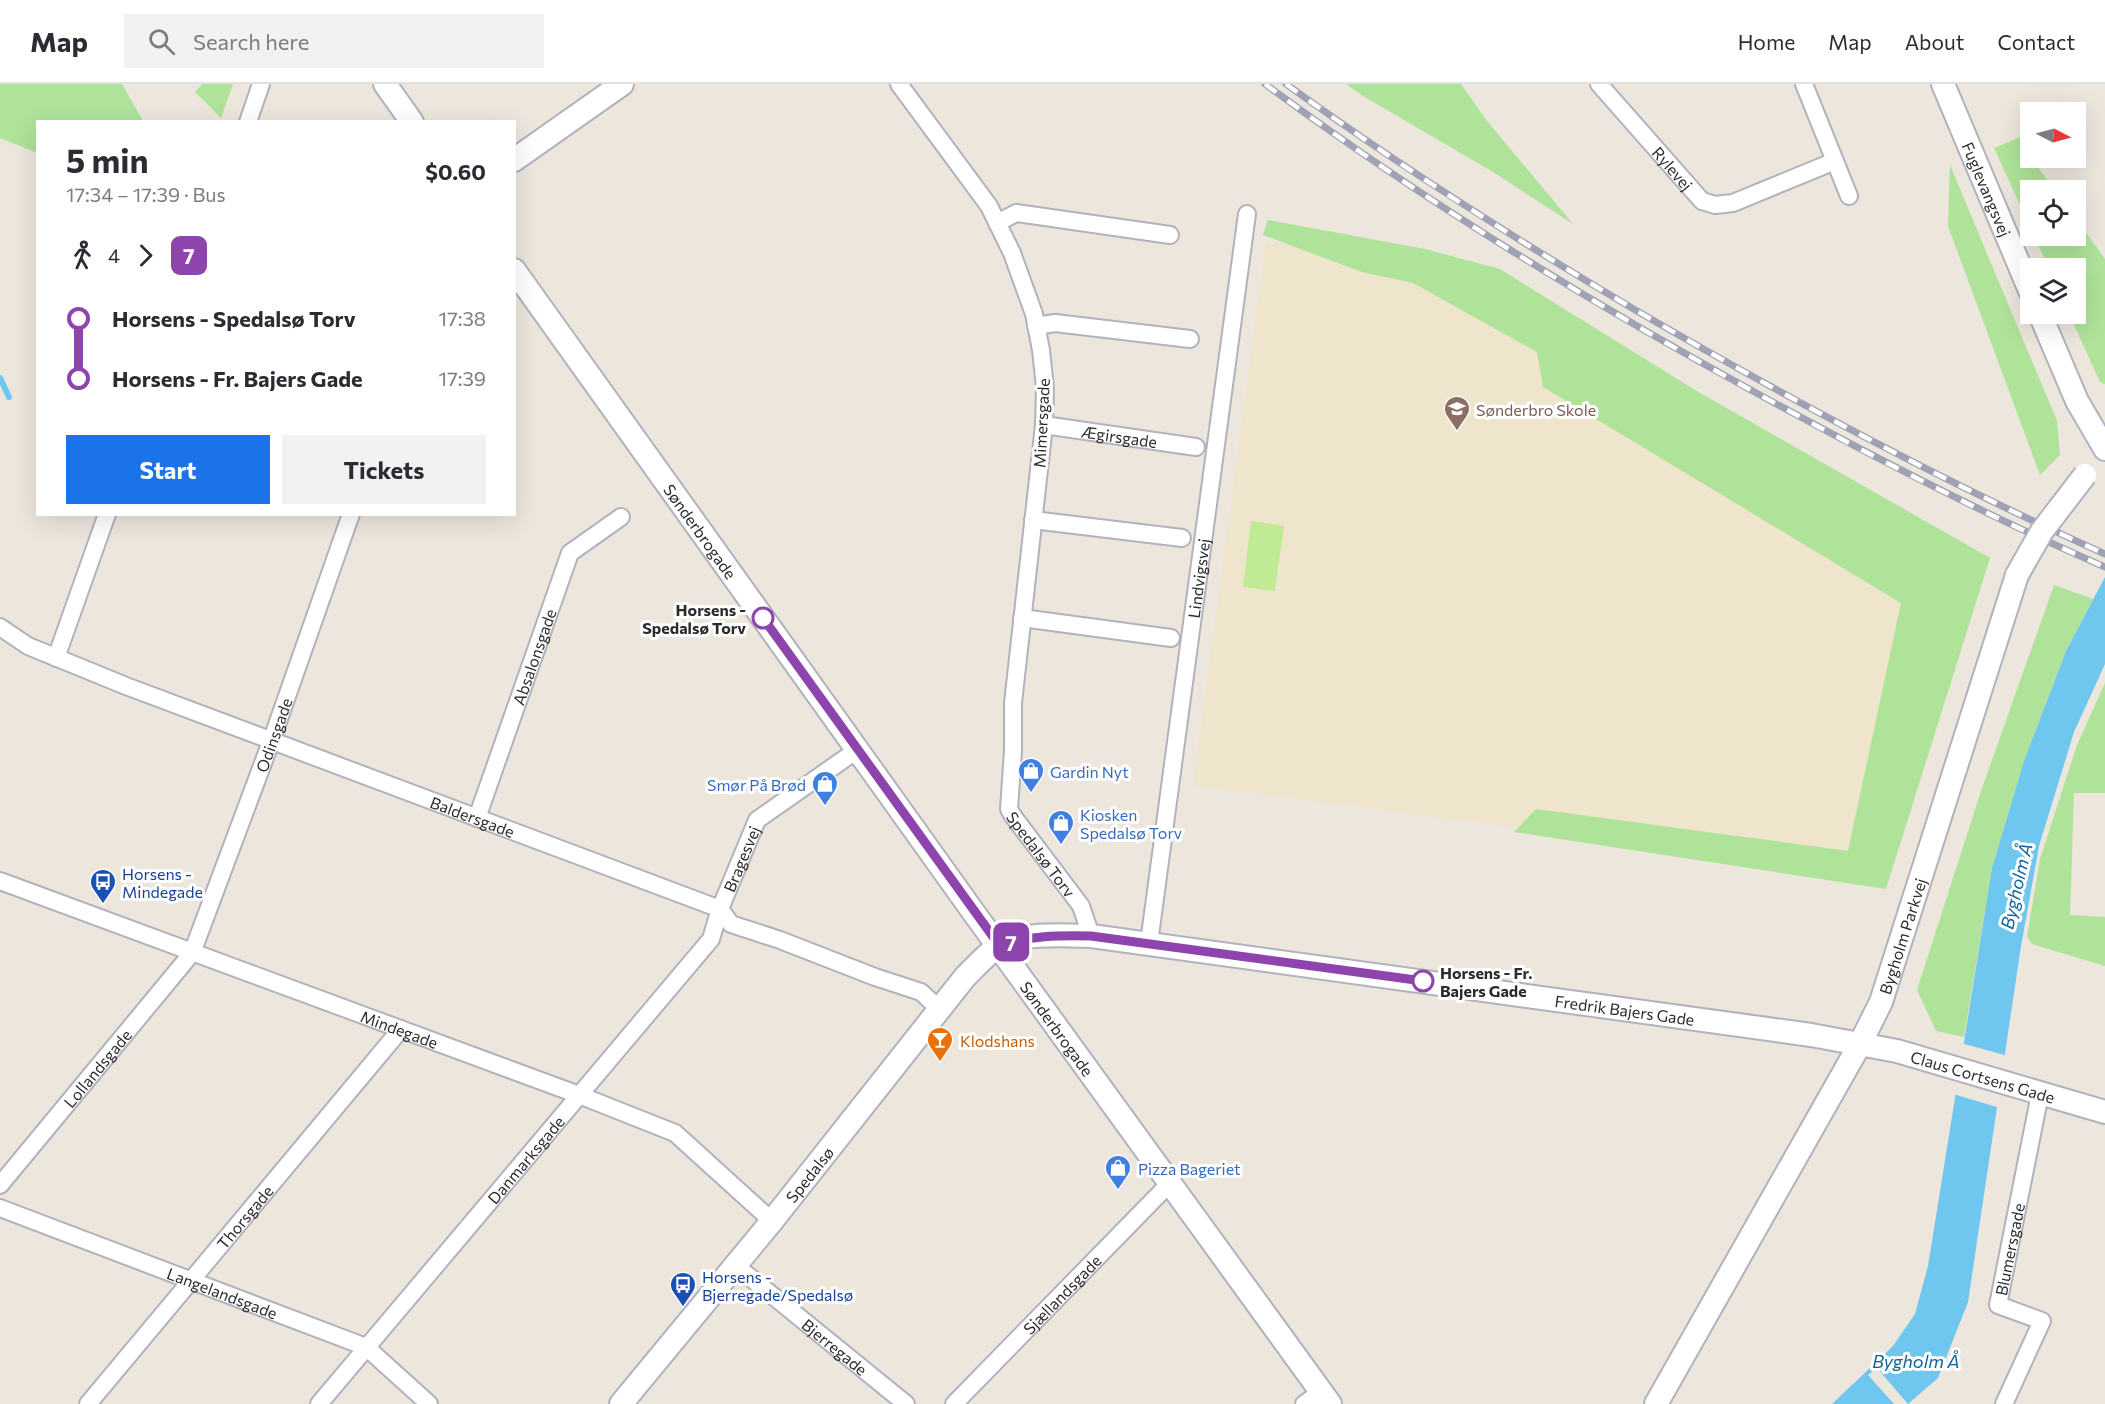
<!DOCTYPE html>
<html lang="en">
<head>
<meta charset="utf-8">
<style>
  body { margin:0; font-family:Commissioner,sans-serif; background:#f2f2f3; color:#2b2b33; height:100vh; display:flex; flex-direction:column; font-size:22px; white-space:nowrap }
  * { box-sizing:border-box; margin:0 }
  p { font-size:20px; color:#7c7c81 }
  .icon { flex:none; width:33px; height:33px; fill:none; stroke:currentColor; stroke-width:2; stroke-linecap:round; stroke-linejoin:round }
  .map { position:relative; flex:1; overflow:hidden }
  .sheet { position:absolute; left:36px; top:36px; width:480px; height:396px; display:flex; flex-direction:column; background:#fff; border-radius:0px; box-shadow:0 6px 24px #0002 }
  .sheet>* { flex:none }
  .badge { padding:0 12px; border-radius:9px; font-size:21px; line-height:39px }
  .needle { width:39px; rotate:96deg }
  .controls { position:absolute; left:2020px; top:18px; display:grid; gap:12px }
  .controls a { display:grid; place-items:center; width:66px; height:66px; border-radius:0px; background:#fff; box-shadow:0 6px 24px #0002; font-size:30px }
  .map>.badge { position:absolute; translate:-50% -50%; box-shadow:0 0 0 3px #fff }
  .legs { display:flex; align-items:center; gap:9px; height:66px; padding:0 30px; font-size:20px }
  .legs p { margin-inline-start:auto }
  .overview { display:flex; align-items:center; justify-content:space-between; height:102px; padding:0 30px }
  h1 { font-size:33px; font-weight:700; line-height:45px }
  .action { display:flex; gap:12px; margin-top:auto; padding:12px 30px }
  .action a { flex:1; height:69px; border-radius:0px; background:#1a73e8; color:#fff; font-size:24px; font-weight:700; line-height:69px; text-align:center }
  .action a+a { background:#f2f2f3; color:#2b2b33 }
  ul { padding:0 30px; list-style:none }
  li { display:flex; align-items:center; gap:21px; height:60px; font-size:22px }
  li i { display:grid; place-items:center; width:9px; height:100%; margin:0 8px; background:currentColor }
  li i::after { content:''; width:15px; height:15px; margin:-8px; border:4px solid; border-radius:50%; background:#fff }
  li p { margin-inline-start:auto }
  li:first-child i { background:linear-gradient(#0000 50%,currentColor 0) }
  li:last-child i { background:linear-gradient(currentColor 50%,#0000 0) }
  header { display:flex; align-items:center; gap:36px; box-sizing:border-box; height:84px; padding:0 30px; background:#fff; border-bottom:2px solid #e1e1e2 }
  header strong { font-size:28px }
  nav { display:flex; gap:33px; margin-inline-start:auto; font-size:21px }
  .search { width:420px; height:54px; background:#f2f2f3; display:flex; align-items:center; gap:15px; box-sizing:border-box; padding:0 21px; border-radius:0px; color:#7c7c81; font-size:22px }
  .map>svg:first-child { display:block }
  .education { fill:#eee5cc }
  .green { fill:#aee399 }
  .pitch { fill:#c1ea95 }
  .water { fill:#6fc6ef }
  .pier { fill:#ece6dd }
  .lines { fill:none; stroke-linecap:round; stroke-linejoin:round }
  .stream { stroke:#6fc6ef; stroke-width:6 }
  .street-casing { stroke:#b1b2be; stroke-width:20 }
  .secondary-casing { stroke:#b1b2be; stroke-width:26 }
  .street { stroke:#fff; stroke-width:16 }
  .secondary { stroke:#fff; stroke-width:22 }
  .rail-casing { stroke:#9fa1b5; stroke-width:7 }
  .rail { stroke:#fff; stroke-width:4.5; stroke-dasharray:14; stroke-linecap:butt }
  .secondary-bridge-casing { stroke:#b1b2be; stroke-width:26; stroke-linecap:butt }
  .secondary-bridge { stroke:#fff; stroke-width:22 }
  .line-1-casing { stroke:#fff; stroke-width:14 }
  .line-1 { stroke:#8e44ad; stroke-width:9 }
  .stop-1-dot { fill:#fff; stroke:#8e44ad; stroke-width:3 }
  .labels { text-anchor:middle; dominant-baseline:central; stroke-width:6; stroke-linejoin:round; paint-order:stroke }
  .street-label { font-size:16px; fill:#2b2b2b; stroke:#fff }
  .education-label { font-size:16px; fill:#785e54; stroke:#fff; text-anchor:start }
  .stop-label { font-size:16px; font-weight:bold; fill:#2b2b2b; stroke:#fff; text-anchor:end }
  .shop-label { font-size:16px; fill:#366cbe; stroke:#fff; text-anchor:start }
  .transit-label { font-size:16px; fill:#164399; stroke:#fff; text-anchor:start }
  .food-label { font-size:16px; fill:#c56008; stroke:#fff; text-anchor:start }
  .water-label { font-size:18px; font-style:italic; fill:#0d639c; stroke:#fff }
</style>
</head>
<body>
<header>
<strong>Map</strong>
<div class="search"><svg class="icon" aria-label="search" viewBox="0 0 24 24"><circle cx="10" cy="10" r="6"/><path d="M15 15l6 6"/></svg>Search here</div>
<nav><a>Home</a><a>Map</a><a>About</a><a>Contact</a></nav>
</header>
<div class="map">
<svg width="2105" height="1320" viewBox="0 0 2105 1320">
  <rect width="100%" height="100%" fill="#ece6dd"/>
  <!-- education -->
  <polygon class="education" points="1266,157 1421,187 1928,509 1861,789 1193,701"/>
  <!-- green -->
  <g class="green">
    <polygon points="0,0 122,0 143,37 38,38 37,69 0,54"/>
    <polygon points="202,0 233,0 221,34 195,8"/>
    <polygon points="1346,0 1461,0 1487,37 1573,140 1493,88 1363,12"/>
    <polygon points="2023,52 2031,74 2055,106 2031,106 2031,145 1994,64"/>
    <polygon points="1950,81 2057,337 2060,371 2040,391 1948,142"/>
    <polygon points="2076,135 2105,175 2105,300 2100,298 2069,230 2076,230 2076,184 2049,184 2034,152 2076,152"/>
    <polygon points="1268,136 1425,165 1500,185 1695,306 1990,474 1886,805 1514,748 1536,725 1848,767 1901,519 1543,303 1537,268 1413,199 1362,188 1263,151"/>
    <polygon points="2054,501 2093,515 2066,567 2024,677 1992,784 1964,953 1936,947 1917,906 1980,710"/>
    <polygon points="2105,599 2105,709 2074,709 2070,831 2105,833 2105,882 2032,860 2027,853 2040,775 2077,661"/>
  </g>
  <!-- pitch -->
  <polygon class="pitch" points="1251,437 1284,442 1275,507 1243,503"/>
  <!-- water -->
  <polygon class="water" points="2105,493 2105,580 2074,648 2039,762 2021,862 1968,1218 1938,1294 1908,1320 1832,1320 1893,1262 1915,1230 1928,1182 1992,784 2024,677 2066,567"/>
  <!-- pier -->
  <g class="pier">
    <polygon points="1961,959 2008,972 2000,1024 1953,1010"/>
    <polygon points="1877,1284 1908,1320 1894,1320 1868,1291"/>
  </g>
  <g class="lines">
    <!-- stream -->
    <polyline class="stream" points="0,294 9,313"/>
    <defs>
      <g id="street">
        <path id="s1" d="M899,0L989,122L1012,169L1034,230L1041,266L1045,304L1044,341L1013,619V667L1009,725L1013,732L1081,822L1091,852"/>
        <path id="s2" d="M1599,0L1702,117L1715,121L1733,119L1835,77"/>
        <polyline points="1804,0 1849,112"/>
        <polyline points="248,38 261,0"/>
        <polyline points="997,139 1016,129 1170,151"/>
        <polyline points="1036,242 1055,239 1190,255"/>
        <path id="s3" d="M1044,341L1196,363"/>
        <polyline points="1033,436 1182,454"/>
        <polyline points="1022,534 1171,554"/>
        <path id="s4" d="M0,543L28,562L126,602L720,825L731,840L780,856L875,893L921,908L939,925"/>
        <polyline points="56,574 107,430"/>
        <path id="s5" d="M477,734L570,469L621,433"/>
        <path id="s6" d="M0,797L579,1011L675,1049L772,1137"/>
        <path id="s7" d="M1149,859L1247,130"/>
        <path id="s8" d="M0,1101L192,869L272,655L351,430"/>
        <path id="s9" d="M0,1124L366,1263L429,1320"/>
        <path id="s10" d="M735,1181L906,1320"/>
        <path id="s11" d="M88,1320L401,945"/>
        <path id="s12" d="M319,1320L711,855L720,825L757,736L857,666"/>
        <path id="s13" d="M954,1320L1170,1099"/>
        <polyline points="1304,1320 1321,1308"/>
        <path id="s14" d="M2004,1320L2042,1237L1998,1221L2040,1010"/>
      </g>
      <g id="secondary">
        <polyline points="385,0 412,38"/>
        <path id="s15" d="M1943,0L2031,209"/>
        <polyline points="514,76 622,0"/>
        <path id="s16" d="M514,186L974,829L1330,1320"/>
        <polyline points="2040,230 2077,317 2105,365"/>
        <path id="s17" d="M621,1320L772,1137L965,893C975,883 985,872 997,863C1017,848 1066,851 1091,852L1811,951L1897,967L2105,1028"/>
        <path id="s18" d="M1656,1320L1860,960L1881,918L2017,491"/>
      </g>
    </defs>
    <!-- street casing -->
    <use href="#street" class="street-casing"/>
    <!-- secondary casing -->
    <use href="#secondary" class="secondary-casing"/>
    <!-- street -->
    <use href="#street" class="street"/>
    <!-- secondary -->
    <use href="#secondary" class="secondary"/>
    <defs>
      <g id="rail">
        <path d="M1265,0C1422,116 1589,218 1760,311C1873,373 1987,432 2105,483"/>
        <path d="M1286,0C1399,82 1517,156 1637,227C1789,315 1944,398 2105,470"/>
      </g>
    </defs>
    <!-- rail casing -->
    <use href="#rail" class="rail-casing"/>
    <!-- rail -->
    <use href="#rail" class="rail"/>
    <defs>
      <polyline id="secondary-bridge" points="2017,491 2042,447 2085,391"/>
    </defs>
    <!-- secondary-bridge casing -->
    <use href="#secondary-bridge" class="secondary-bridge-casing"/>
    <!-- secondary-bridge -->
    <use href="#secondary-bridge" class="secondary-bridge"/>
  </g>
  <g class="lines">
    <defs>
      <path id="line-1" d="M763,534L999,861C1031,852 1057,851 1091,852L1423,897"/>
    </defs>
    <!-- line-1 casing -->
    <use href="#line-1" class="line-1-casing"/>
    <!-- line-1 -->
    <use href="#line-1" class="line-1"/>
  </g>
  <!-- icons -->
  <defs>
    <symbol id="school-pin" viewBox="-11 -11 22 30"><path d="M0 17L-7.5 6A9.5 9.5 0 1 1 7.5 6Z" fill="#8d6e63" stroke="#fff"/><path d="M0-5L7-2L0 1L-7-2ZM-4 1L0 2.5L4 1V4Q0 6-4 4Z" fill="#fff"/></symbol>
    <symbol id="shop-pin" viewBox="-11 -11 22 30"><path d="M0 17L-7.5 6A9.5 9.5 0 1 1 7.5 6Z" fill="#3f7fe0" stroke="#fff"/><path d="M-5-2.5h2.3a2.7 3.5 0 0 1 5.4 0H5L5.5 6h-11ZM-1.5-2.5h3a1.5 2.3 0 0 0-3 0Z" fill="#fff"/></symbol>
    <symbol id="bus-pin" viewBox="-11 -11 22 30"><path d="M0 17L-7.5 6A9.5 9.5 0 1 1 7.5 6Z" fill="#1a4fb4" stroke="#fff"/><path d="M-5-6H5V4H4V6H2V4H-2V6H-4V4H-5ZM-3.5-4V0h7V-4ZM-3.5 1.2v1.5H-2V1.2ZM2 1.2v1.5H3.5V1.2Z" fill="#fff"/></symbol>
    <symbol id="bar-pin" viewBox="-11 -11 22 30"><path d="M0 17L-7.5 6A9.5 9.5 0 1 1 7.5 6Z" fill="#e8710a" stroke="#fff"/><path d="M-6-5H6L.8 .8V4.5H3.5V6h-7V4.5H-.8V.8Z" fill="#fff"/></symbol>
  </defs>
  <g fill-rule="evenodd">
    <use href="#school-pin" x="1442" y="310" width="30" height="40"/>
    <use href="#shop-pin" x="1016" y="672" width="30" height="40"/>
    <use href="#shop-pin" x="810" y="685" width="30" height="40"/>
    <use href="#shop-pin" x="1046" y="724" width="30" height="40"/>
    <use href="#bus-pin" x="88" y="783" width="30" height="40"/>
    <use href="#bar-pin" x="925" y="941" width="30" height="40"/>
    <use href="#shop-pin" x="1103" y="1069" width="30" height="40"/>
    <use href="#bus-pin" x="668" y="1186" width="30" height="40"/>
  </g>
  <!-- markers -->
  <g class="stop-1-dot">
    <circle cx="763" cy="534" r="10"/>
    <circle cx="1423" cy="897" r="10"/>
  </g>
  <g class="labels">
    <!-- street labels -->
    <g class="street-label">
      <text stroke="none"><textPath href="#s2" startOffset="112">Rylevej</textPath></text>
      <text stroke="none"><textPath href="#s15" startOffset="114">Fuglevangsvej</textPath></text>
      <text transform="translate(1041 339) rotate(-87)">Mimersgade</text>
      <text stroke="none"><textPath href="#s3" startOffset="76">Ægirsgade</textPath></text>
      <text stroke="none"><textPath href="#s16" startOffset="321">Sønderbrogade</textPath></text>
      <text stroke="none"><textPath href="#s7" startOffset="368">Lindvigsvej</textPath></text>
      <text stroke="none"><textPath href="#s5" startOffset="171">Absalonsgade</textPath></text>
      <text stroke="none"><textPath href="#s8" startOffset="534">Odinsgade</textPath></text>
      <text stroke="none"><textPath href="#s4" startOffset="510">Baldersgade</textPath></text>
      <text stroke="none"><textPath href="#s1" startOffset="822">Spedalsø Torv</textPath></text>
      <text stroke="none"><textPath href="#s12" startOffset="694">Bragesvej</textPath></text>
      <text stroke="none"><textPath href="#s18" startOffset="530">Bygholm Parkvej</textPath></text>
      <text stroke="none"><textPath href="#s17" startOffset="1227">Fredrik Bajers Gade</textPath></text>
      <text stroke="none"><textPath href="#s16" startOffset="933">Sønderbrogade</textPath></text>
      <text stroke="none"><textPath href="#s6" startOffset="426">Mindegade</textPath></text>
      <text stroke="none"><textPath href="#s8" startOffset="152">Lollandsgade</textPath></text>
      <text stroke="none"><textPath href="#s17" startOffset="1592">Claus Cortsens Gade</textPath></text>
      <text stroke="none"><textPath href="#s12" startOffset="320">Danmarksgade</textPath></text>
      <text stroke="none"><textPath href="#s17" startOffset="297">Spedalsø</textPath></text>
      <text stroke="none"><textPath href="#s11" startOffset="244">Thorsgade</textPath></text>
      <text stroke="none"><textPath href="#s14" startOffset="195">Blumersgade</textPath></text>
      <text stroke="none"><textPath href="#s9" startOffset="238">Langelandsgade</textPath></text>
      <text stroke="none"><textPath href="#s13" startOffset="154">Sjællandsgade</textPath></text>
      <text stroke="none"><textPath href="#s10" startOffset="129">Bjerregade</textPath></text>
    </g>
    <!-- education labels -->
    <g class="education-label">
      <text x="1476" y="325">Sønderbro Skole</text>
    </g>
    <!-- stop labels -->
    <g class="stop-label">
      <text x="746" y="525">Horsens -<tspan x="746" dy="18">Spedalsø Torv</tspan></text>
      <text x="1440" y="888" text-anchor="start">Horsens - Fr.<tspan x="1440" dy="18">Bajers Gade</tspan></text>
    </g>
    <!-- shop labels -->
    <g class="shop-label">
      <text x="1050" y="687">Gardin Nyt</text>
      <text x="806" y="700" text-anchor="end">Smør På Brød</text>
      <text x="1080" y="730">Kiosken<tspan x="1080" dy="18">Spedalsø Torv</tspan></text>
      <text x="1138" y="1084">Pizza Bageriet</text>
    </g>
    <!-- transit labels -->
    <g class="transit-label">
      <text x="122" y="789">Horsens -<tspan x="122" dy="18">Mindegade</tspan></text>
      <text x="702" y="1192">Horsens -<tspan x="702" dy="18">Bjerregade/Spedalsø</tspan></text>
    </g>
    <!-- food labels -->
    <g class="food-label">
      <text x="960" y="956">Klodshans</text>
    </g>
    <!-- water labels -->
    <g class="water-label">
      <text transform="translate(2016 802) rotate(-77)">Bygholm Å</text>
      <text x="1916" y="1277">Bygholm Å</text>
    </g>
  </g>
</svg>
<div class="controls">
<a><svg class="needle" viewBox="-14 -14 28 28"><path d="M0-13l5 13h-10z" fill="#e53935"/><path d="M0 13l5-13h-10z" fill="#7c7c81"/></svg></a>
<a><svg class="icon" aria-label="locate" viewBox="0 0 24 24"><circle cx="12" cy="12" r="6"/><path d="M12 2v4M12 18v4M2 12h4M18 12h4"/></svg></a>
<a><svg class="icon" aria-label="layers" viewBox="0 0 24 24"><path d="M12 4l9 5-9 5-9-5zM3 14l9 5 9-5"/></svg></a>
</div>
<b class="badge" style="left:1011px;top:858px;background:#8e44ad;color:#fff">7</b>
<section class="sheet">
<div class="overview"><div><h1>5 min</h1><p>17:34 – 17:39 · Bus</p></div><b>$0.60</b></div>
<div class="legs"><svg class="icon" aria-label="walk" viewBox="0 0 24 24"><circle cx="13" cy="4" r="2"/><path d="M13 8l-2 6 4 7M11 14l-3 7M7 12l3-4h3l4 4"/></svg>4<svg class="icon" aria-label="forward" viewBox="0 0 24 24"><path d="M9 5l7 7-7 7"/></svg><b class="badge" style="background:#8e44ad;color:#fff">7</b></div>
<ul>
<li><i style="color:#8e44ad"></i><b>Horsens - Spedalsø Torv</b><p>17:38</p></li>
<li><i style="color:#8e44ad"></i><b>Horsens - Fr. Bajers Gade</b><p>17:39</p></li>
</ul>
<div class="action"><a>Start</a><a>Tickets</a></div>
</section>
</div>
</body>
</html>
